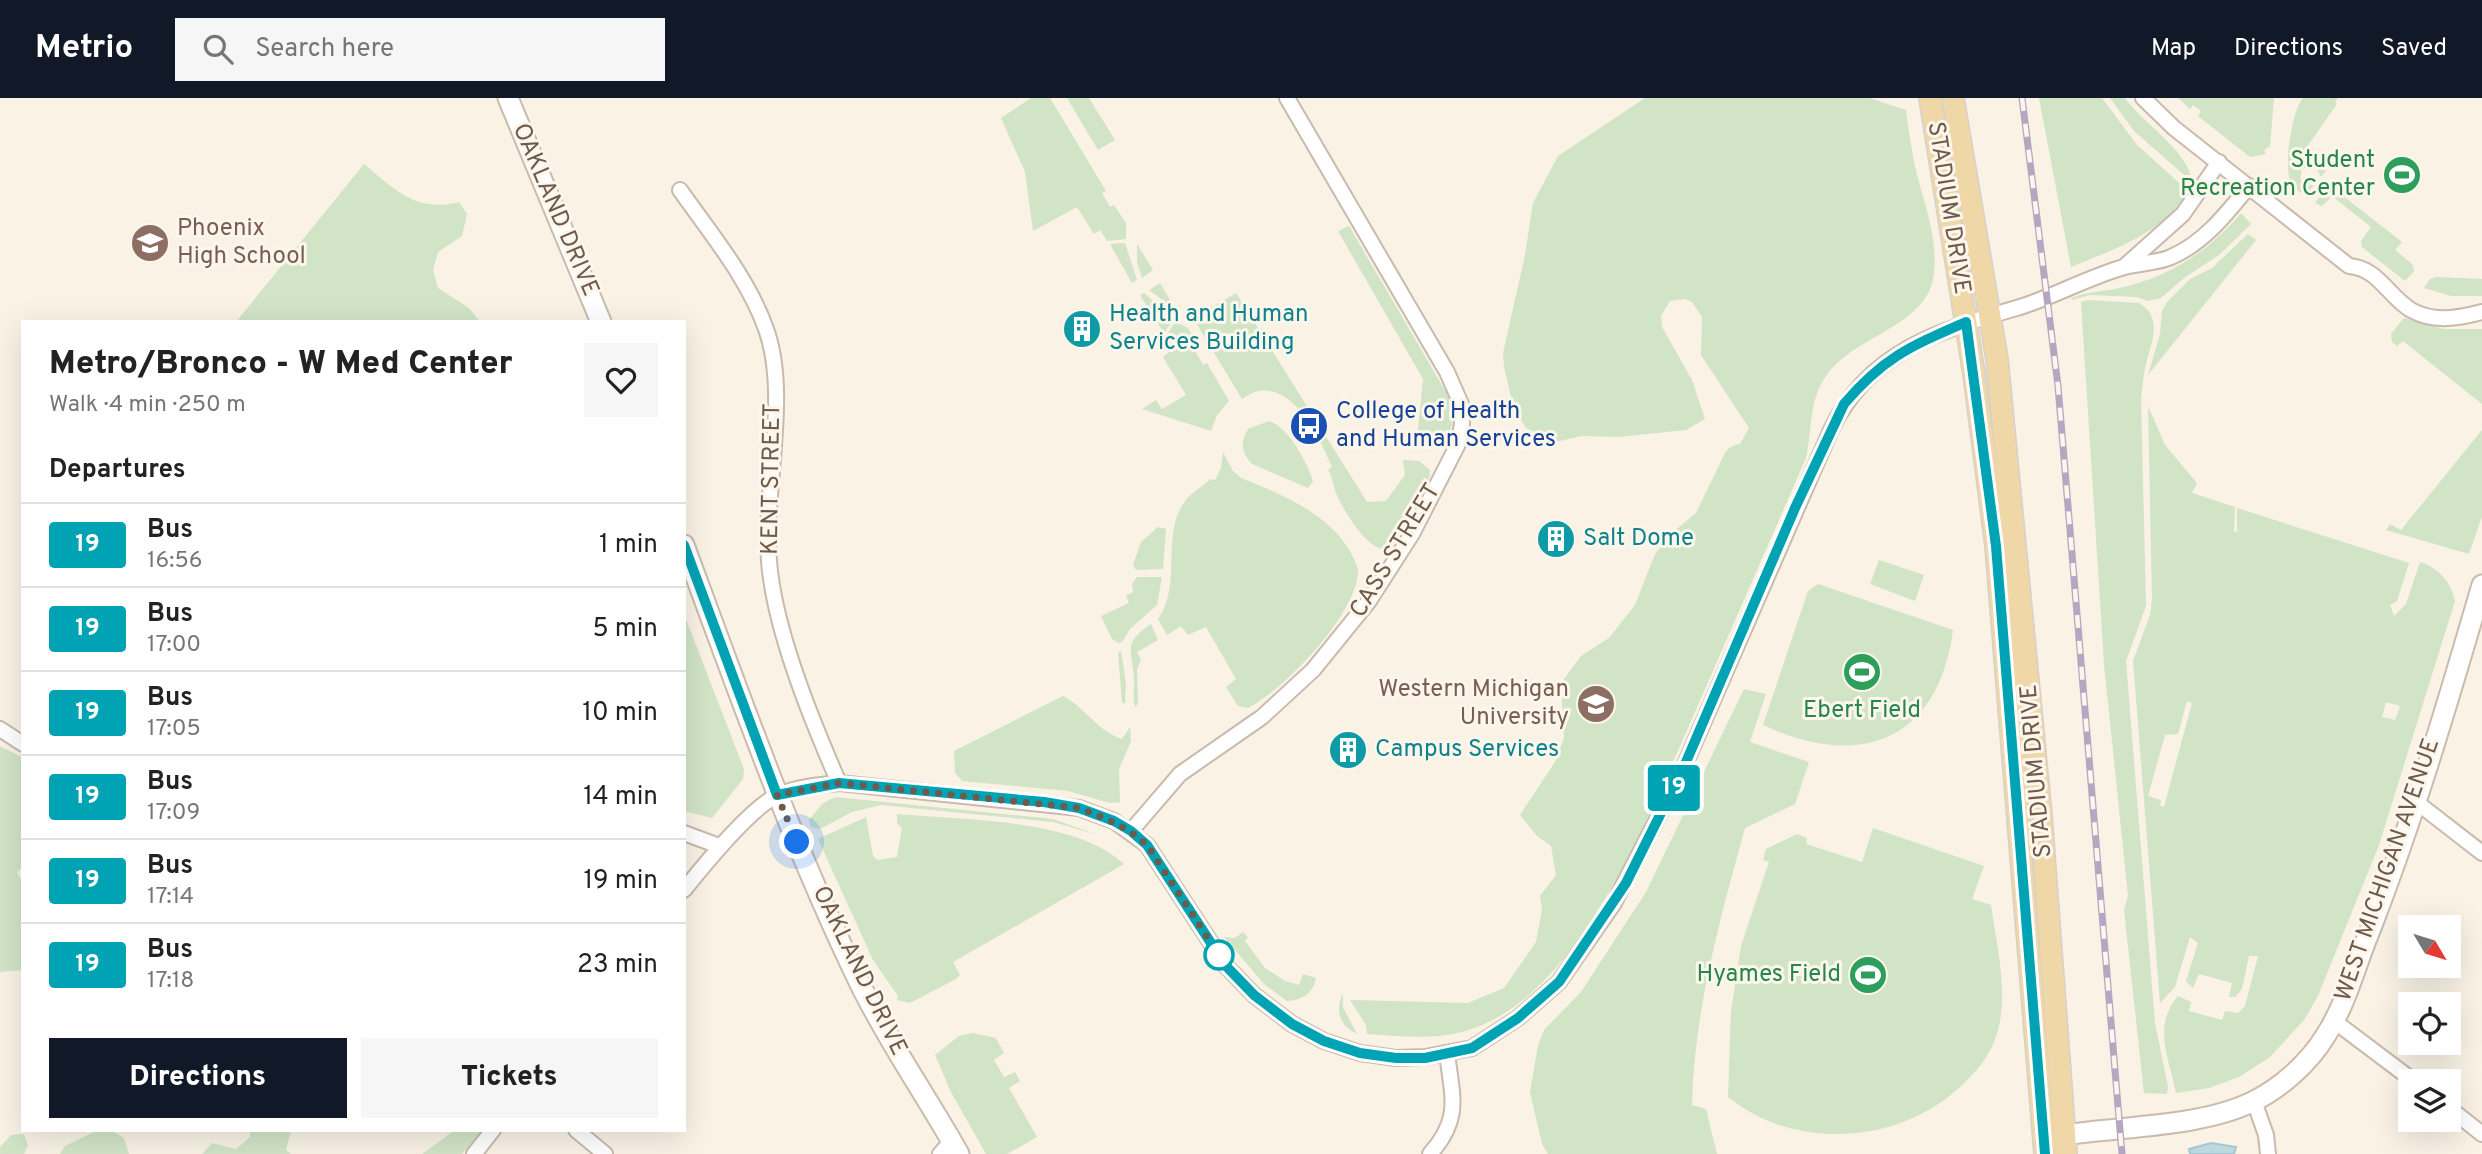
<!DOCTYPE html>
<html lang="en">
<head>
<meta charset="utf-8">
<style>
  body { margin:0; font-family:Overpass,sans-serif; background:#f6f6f6; color:#222; height:100vh; display:flex; flex-direction:column; font-size:26px; white-space:nowrap }
  * { box-sizing:border-box; margin:0 }
  p { font-size:23px; color:#767676 }
  .icon { flex:none; width:38px; height:38px; fill:none; stroke:currentColor; stroke-width:2; stroke-linecap:round; stroke-linejoin:round }
  .map { position:relative; flex:1; overflow:hidden }
  .drawer { position:absolute; left:21px; top:222px; width:665px; height:812px; display:flex; flex-direction:column; background:#fff; border-radius:0px; box-shadow:0 7px 28px #0002 }
  .drawer>* { flex:none }
  .badge { padding:0 14px; border-radius:5px; font-size:24px; line-height:46px }
  .needle { width:46px; rotate:128deg }
  .fabs { position:absolute; left:2398px; top:817px; display:grid; gap:14px }
  .fabs a { display:grid; place-items:center; width:63px; height:63px; border-radius:0px; background:#fff; box-shadow:0 7px 28px #0002; font-size:35px }
  .you { position:absolute; width:35px; height:35px; margin:-18px; border:5px solid #fff; border-radius:50%; background:#1a73e8; box-shadow:0 0 0 10px #1a73e833 }
  .map>.badge { position:absolute; translate:-50% -50%; box-shadow:0 0 0 4px #fff }
  h2 { padding:0 28px; font-size:26px; line-height:63px }
  .round { display:grid; place-items:center; flex:none; width:74px; height:74px; border-radius:0px; background:#f6f6f6 }
  .overview { display:flex; align-items:center; justify-content:space-between; height:119px; padding:0 28px }
  h1 { font-size:33px; font-weight:800; line-height:52px }
  .cta { display:flex; gap:14px; margin-top:auto; padding:14px 28px }
  .cta a { flex:1; height:80px; border-radius:0px; background:#111827; color:#fff; font-size:28px; font-weight:800; line-height:80px; text-align:center }
  .cta a+a { background:#f6f6f6; color:#222 }
  ul { padding:0; list-style:none }
  li { display:flex; align-items:center; gap:21px; height:84px; padding:0 28px; border-top:2px solid #e0e0e0 }
  li div { flex:1 }
  li b { display:block; font-size:26px }
  li em { font-style:normal }
  li .badge { min-width:77px; font-weight:700; text-align:center }
  header { display:flex; align-items:center; gap:42px; box-sizing:border-box; height:98px; padding:0 35px; background:#111827; color:#fff }
  header strong { font-size:33px }
  nav { display:flex; gap:38px; margin-inline-start:auto; font-size:24px }
  .search { width:490px; height:63px; background:#f6f6f6; display:flex; align-items:center; gap:18px; box-sizing:border-box; padding:0 24px; border-radius:0px; color:#767676; font-size:26px }
  .map>svg:first-child { display:block }
  .green { fill:#d1e4c6; fill-rule:evenodd }
  .water { fill:#bdd9df; stroke:#a5c7d0; stroke-width:2 }
  .lines { fill:none; stroke-linecap:round; stroke-linejoin:round }
  .street-casing { stroke:#c8baad; stroke-width:18 }
  .secondary-casing { stroke:#cbbbac; stroke-width:23 }
  .primary-casing { stroke:#d6d1cd; stroke-width:24 }
  .street { stroke:#fff; stroke-width:14 }
  .secondary { stroke:#fff; stroke-width:19 }
  .primary { stroke:#efd7a7; stroke-width:21 }
  .rail-casing { stroke:#b5a6c1; stroke-width:7 }
  .rail { stroke:#fcf6eb; stroke-width:4.5; stroke-dasharray:13; stroke-linecap:butt }
  .line-casing { stroke:#fff; stroke-width:16 }
  .line { stroke:#00a3b4; stroke-width:10 }
  .walk { stroke:#6e5b4e; stroke-width:7; stroke-dasharray:0 12.6 }
  .stop-dot { fill:#fff; stroke:#00a3b4; stroke-width:3.5 }
  .labels { text-anchor:middle; dominant-baseline:central; stroke-width:6; stroke-linejoin:round; paint-order:stroke }
  .leisure-label { font-size:24px; fill:#27864d; stroke:#fcf6eb; text-anchor:end }
  .street-label { font-size:24px; fill:#6e5b4e; stroke:#fcf6eb }
  .education-label { font-size:24px; fill:#785e54; stroke:#fcf6eb; text-anchor:start }
  .culture-label { font-size:24px; fill:#0d838f; stroke:#fcf6eb; text-anchor:start }
  .transit-label { font-size:24px; fill:#164399; stroke:#fcf6eb; text-anchor:start }
</style>
</head>
<body>
<header>
<strong>Metrio</strong>
<div class="search"><svg class="icon" aria-label="search" viewBox="0 0 24 24"><circle cx="10" cy="10" r="6"/><path d="M15 15l6 6"/></svg>Search here</div>
<nav><a>Map</a><a>Directions</a><a>Saved</a></nav>
</header>
<div class="map">
<svg width="2482" height="1056" viewBox="0 0 2482 1056">
  <rect width="100%" height="100%" fill="#f9f2e5"/>
  <!-- green -->
  <g class="green">
    <polygon points="1031,0 1050,0 1106,93 1102,95 1110,109 1114,107 1126,125 1126,141 1107,143 1100,132 1094,136 1077,109 1033,133 1025,74 1001,20"/>
    <polygon points="1067,0 1089,0 1115,42 1098,52"/>
    <path d="M1645,0H1869L1906,12C1908,29 1911,47 1914,64C1922,101 1938,136 1934,175C1929,227 1859,236 1829,274C1808,300 1813,329 1806,360L1649,719C1610,795 1553,910 1462,934C1431,942 1398,938 1367,936L1366,927L1350,902L1468,905L1504,890L1536,844L1542,812L1540,798L1556,777L1551,748L1537,738L1520,717L1555,664L1564,640L1561,585L1581,558L1609,540L1635,507L1655,456L1673,434L1696,415L1726,353L1732,348L1740,346L1749,330L1701,257L1702,219L1692,204L1685,201L1670,203L1661,218L1662,229L1692,282L1705,321L1686,332L1618,339L1581,338L1556,344L1526,330L1514,311L1504,269L1503,255L1525,157L1533,105L1558,58Z"/>
    <path d="M2039,0H2102L2137,47L2188,93C2165,135 2112,152 2071,169Z"/>
    <path d="M2110,0H2125C2142,25 2191,55 2191,83L2134,33Z"/>
    <polygon points="2178,0 2274,0 2270,48 2264,52 2266,56 2250,59 2198,18 2201,13 2193,7 2190,11"/>
    <path d="M2303,0H2338L2335,4L2337,6L2304,53L2326,72L2321,79L2315,67L2302,71L2300,81L2306,87H2314L2306,97C2299,94 2293,90 2290,82C2284,65 2292,13 2303,0Z"/>
    <path d="M364,66C395,92 417,115 459,104L467,116L462,138L438,154L433,172L438,190L469,210L480,224H236Z"/>
    <polygon points="2329,87 2402,144 2395,152 2412,166 2414,173 2405,183 2362,149 2361,143 2371,129 2332,98 2322,108 2315,105"/>
    <path d="M2241,115L2251,126L2219,157L2184,180L2161,200L2148,203L2136,199L2090,197L2072,202L2071,200C2088,193 2106,194 2124,189C2171,178 2210,152 2241,115Z"/>
    <polygon points="1349,128 1450,301 1452,327 1445,344 1427,342 1418,332 1423,281 1338,133"/>
    <polygon points="2248,136 2256,142 2148,277 2160,236 2162,213 2167,204 2190,181 2212,170"/>
    <polygon points="1125,145 1137,182 1132,185 1110,146"/>
    <polygon points="1137,146 1153,172 1142,180 1137,164"/>
    <polygon points="2436,179 2482,181 2482,198 2451,198 2424,190 2430,181"/>
    <polygon points="1160,185 1176,212 1149,192"/>
    <polygon points="1144,195 1173,222 1164,235 1140,197"/>
    <path d="M1236,195L1367,404L1386,403L1405,377L1403,362L1419,363L1430,372C1431,390 1401,437 1387,451C1368,454 1344,413 1337,397C1333,389 1333,379 1328,372L1332,369C1318,336 1286,269 1242,301L1193,220Z"/>
    <path d="M2088,202L2139,205C2164,220 2151,244 2146,266C2143,277 2143,288 2141,299L2146,508L2126,563L2155,925L2168,988L2167,996L2144,995L2124,812L2128,798L2104,566L2081,204Z"/>
    <polygon points="2404,220 2444,231 2482,231 2482,306 2403,243 2397,248 2392,244 2391,236"/>
    <polygon points="1175,224 1188,230 1198,248 1194,251 1203,267 1207,265 1229,303 1217,317 1211,333 1142,311 1156,302 1162,311 1186,297 1163,259 1171,252 1165,240"/>
    <path d="M2148,308L2165,347L2197,385L2192,395L2235,409L2234,434L2241,433H2237V410L2409,465L2397,503L2390,507L2394,518L2406,506L2420,464C2439,470 2451,484 2455,503L2379,747L2318,898L2304,922L2270,959L2239,979L2209,990L2176,995C2169,959 2152,929 2178,898L2191,904L2189,913L2222,922L2225,913L2238,915L2245,908L2258,858H2249L2242,891L2235,899H2229L2232,885L2199,876L2193,890L2186,883L2198,845L2190,839L2175,889L2160,905L2133,563L2150,517L2152,501ZM2187,603L2192,605L2164,709L2160,708L2161,702L2148,698L2165,637L2178,636ZM2386,604L2400,608L2395,622L2382,619Z"/>
    <path d="M1269,323C1289,330 1306,363 1313,383L1308,390L1252,366C1241,354 1240,344 1248,331Z"/>
    <polygon points="2482,332 2482,418 2469,456 2386,432 2390,426 2401,432"/>
    <path d="M1223,354L1233,373L1241,380C1286,398 1341,420 1358,471C1360,513 1284,592 1248,610L1238,608L1226,589L1236,581L1206,529L1188,537L1181,528L1167,537L1158,521C1183,486 1160,437 1185,403C1192,394 1203,388 1211,381L1215,382L1221,370Z"/>
    <polygon points="1158,429 1166,431 1163,471 1136,472 1133,467 1141,444"/>
    <polygon points="1879,462 1924,477 1915,503 1870,486"/>
    <polygon points="1137,479 1162,479 1157,507 1130,531 1122,544 1118,545 1112,541 1101,518 1129,505 1126,498 1133,494 1132,486"/>
    <path d="M1818,486L1953,532C1938,644 1859,672 1763,627L1808,493Z"/>
    <polygon points="684,516 744,671 743,681 712,720 684,713"/>
    <path d="M1151,526L1158,542L1137,554L1141,561L1137,571L1138,606L1135,609C1132,599 1135,590 1134,580C1132,551 1122,546 1151,526Z"/>
    <polygon points="1121,553 1126,585 1125,606 1122,604 1118,555"/>
    <path d="M1744,591L1766,596L1750,644L1809,664L1795,706L1745,730C1720,821 1694,913 1692,1007L1706,1011L1717,1056H1548L1542,1046L1530,994L1538,947L1544,932L1581,894L1646,794Z"/>
    <path d="M1063,598C1086,610 1097,633 1122,641L1130,629L1131,643L1119,671L1120,704L1110,705L1068,693L962,683L955,675L954,653Z"/>
    <polygon points="0,648 23,660 23,769 17,774 23,786 23,872 0,874"/>
    <polygon points="835,699 1053,721 1098,737 1053,724 881,707 852,714 820,731 811,729 809,722 822,706"/>
    <path d="M897,716C962,722 1075,720 1124,766L953,864L960,877L956,881L910,905L897,902L898,898L873,862L818,741L866,719L873,758L877,762L897,759L902,730L897,725Z"/>
    <path d="M1873,730L1984,768L1972,801L1991,807C1997,850 2011,903 1994,944C1987,961 1975,975 1962,987C1901,1046 1796,1054 1728,999L1731,913L1741,848L1769,764L1763,762L1766,751L1797,736L1807,740L1806,746L1862,764Z"/>
    <path d="M1243,834L1248,839L1245,843L1265,870L1285,883L1299,887L1303,876L1316,880C1313,896 1302,902 1287,903L1264,886L1224,839L1235,840Z"/>
    <path d="M1343,895V909L1357,936C1339,928 1335,911 1343,895Z"/>
    <polygon points="973,935 996,940 1004,955 994,962 1004,979 1015,974 1020,983 1009,990 1037,1039 1007,1056 986,1056 951,994 935,957 959,938"/>
    <polygon points="455,1032 482,1033 462,1056 422,1056"/>
    <polygon points="96,1033 112,1033 124,1040 129,1056 60,1056 65,1048"/>
    <polygon points="250,1033 291,1033 286,1052 291,1056 202,1056 212,1045 236,1051 250,1039"/>
    <polygon points="24,1036 28,1047 24,1056 0,1056 0,1049 11,1037"/>
  </g>
  <!-- water -->
  <polygon class="water" points="2211,1045 2236,1049 2234,1056 2190,1056 2189,1051"/>
  <g class="lines">
    <defs>
      <g id="street">
        <path d="M2143,0L2174,30L2349,168C2378,170 2388,198 2411,212C2434,225 2459,220 2482,214"/>
        <path d="M680,92C711,136 748,180 766,231C790,297 763,392 769,463C774,531 812,623 839,685"/>
        <polyline points="2125,168 2183,116 2219,64"/>
        <polyline points="0,631 23,646"/>
        <polyline points="2415,703 2482,755"/>
        <polyline points="1131,733 1180,676 1262,619 1313,572 1369,503 1412,436 1458,346 1462,326 1461,306 1447,274 1287,0"/>
        <polyline points="684,735 719,748"/>
        <path d="M684,792C704,767 753,707 780,696C799,689 819,687 839,685L1079,710L1114,723L1147,747L1226,868L1254,897L1292,926L1324,943L1360,955L1396,960L1425,959L1472,950L1518,920L1559,884L1614,805L1683,671L1831,332C1869,252 1941,232 2020,209C2055,198 2089,179 2124,169C2139,165 2158,165 2171,159C2204,145 2227,115 2249,88"/>
        <polyline points="2334,923 2415,984"/>
        <polyline points="2254,1003 2266,1037 2268,1056"/>
        <polyline points="2448,1009 2482,1036"/>
        <polyline points="576,1032 605,1056"/>
        <polyline points="474,1056 493,1032"/>
        <polyline points="940,1056 952,1042"/>
        <path d="M1430,1056C1462,1020 1452,999 1447,955"/>
      </g>
      <g id="secondary">
        <polyline points="508,0 601,224"/>
        <path d="M684,447C739,595 791,744 860,886C889,945 927,999 959,1056"/>
        <path d="M2065,1037C2123,1028 2200,1029 2252,1004C2281,990 2309,965 2326,937C2346,906 2355,869 2369,835C2413,722 2448,604 2482,487"/>
      </g>
      <g id="primary">
        <polyline points="1930,0 1974,276 1996,448 2045,1056"/>
        <polyline points="1953,0 1997,261 2041,718 2066,1056"/>
      </g>
    </defs>
    <!-- street casing -->
    <use href="#street" class="street-casing"/>
    <!-- secondary casing -->
    <use href="#secondary" class="secondary-casing"/>
    <!-- primary casing -->
    <use href="#primary" class="primary-casing"/>
    <!-- street -->
    <use href="#street" class="street"/>
    <!-- secondary -->
    <use href="#secondary" class="secondary"/>
    <!-- primary -->
    <use href="#primary" class="primary"/>
    <defs>
      <polyline id="rail" points="2022,0 2058,288 2122,1056"/>
    </defs>
    <!-- rail casing -->
    <use href="#rail" class="rail-casing"/>
    <!-- rail -->
    <use href="#rail" class="rail"/>
  </g>
  <g class="lines">
    <defs>
      <path id="line" d="M684,447L777,697L839,685L1044,704L1079,710L1114,723L1131,733L1147,747L1226,868L1254,897L1292,926L1324,943L1360,955L1396,960H1425L1472,950L1518,920L1559,884L1626,785L1683,671L1795,410L1844,306C1884,259 1911,248 1966,224L1996,448L2045,1056"/>
    </defs>
    <!-- line casing -->
    <use href="#line" class="line-casing"/>
    <!-- line -->
    <use href="#line" class="line"/>
    <!-- walk -->
    <path class="walk" d="M797,744L777,697L839,685L1079,710C1105,720 1126,728 1147,747L1219,857"/>
  </g>
  <!-- icons -->
  <defs>
    <symbol id="stadium-disc" viewBox="-11 -11 22 22"><circle r="9.5" fill="#2e9e5b" stroke="#fcf6eb"/><path d="M0-5a6.5 5 0 1 0 0 10a6.5 5 0 1 0 0-10ZM-3.5-1.8h7v3.6h-7Z" fill="#fff"/></symbol>
    <symbol id="school-disc" viewBox="-11 -11 22 22"><circle r="9.5" fill="#8d6e63" stroke="#fcf6eb"/><path d="M0-5L7-2L0 1L-7-2ZM-4 1L0 2.5L4 1V4Q0 6-4 4Z" fill="#fff"/></symbol>
    <symbol id="building-disc" viewBox="-11 -11 22 22"><circle r="9.5" fill="#0f9aa8" stroke="#fcf6eb"/><path d="M-4-6H4V6H1V3H-1V6H-4ZM-2.5-4.3h1.7v1.8h-1.7ZM.8-4.3h1.7v1.8H.8ZM-2.5-1h1.7V.8h-1.7ZM.8-1h1.7V.8H.8Z" fill="#fff"/></symbol>
    <symbol id="bus-disc" viewBox="-11 -11 22 22"><circle r="9.5" fill="#1a4fb4" stroke="#fcf6eb"/><path d="M-5-6H5V4H4V6H2V4H-2V6H-4V4H-5ZM-3.5-4V0h7V-4ZM-3.5 1.2v1.5H-2V1.2ZM2 1.2v1.5H3.5V1.2Z" fill="#fff"/></symbol>
    <symbol id="university-disc" viewBox="-11 -11 22 22"><circle r="9.5" fill="#8d6e63" stroke="#fcf6eb"/><path d="M0-5L7-2L0 1L-7-2ZM-4 1L0 2.5L4 1V4Q0 6-4 4Z" fill="#fff"/></symbol>
  </defs>
  <g fill-rule="evenodd">
    <use href="#stadium-disc" x="2380" y="55" width="44" height="44"/>
    <use href="#school-disc" x="128" y="123" width="44" height="44"/>
    <use href="#building-disc" x="1060" y="209" width="44" height="44"/>
    <use href="#bus-disc" x="1287" y="306" width="44" height="44"/>
    <use href="#building-disc" x="1534" y="419" width="44" height="44"/>
    <use href="#stadium-disc" x="1840" y="552" width="44" height="44"/>
    <use href="#university-disc" x="1574" y="584" width="44" height="44"/>
    <use href="#building-disc" x="1326" y="630" width="44" height="44"/>
    <use href="#stadium-disc" x="1846" y="855" width="44" height="44"/>
  </g>
  <!-- markers -->
  <circle class="stop-dot" cx="1219" cy="857" r="14"/>
  <g class="labels">
    <!-- leisure labels -->
    <g class="leisure-label">
      <text x="2375" y="63">Student<tspan x="2375" dy="28">Recreation Center</tspan></text>
      <text x="1862" y="613" text-anchor="middle">Ebert Field</text>
      <text x="1841" y="877">Hyames Field</text>
    </g>
    <!-- street labels -->
    <g class="street-label">
      <text transform="translate(1948 110) rotate(81)">STADIUM DRIVE</text>
      <text transform="translate(555 112) rotate(67)">OAKLAND DRIVE</text>
      <text transform="translate(772 381) rotate(-89)">KENT STREET</text>
      <text transform="translate(1396 453) rotate(-59)">CASS STREET</text>
      <text transform="translate(2037 673) rotate(-95)">STADIUM DRIVE</text>
      <text transform="translate(2388 772) rotate(-71)">WEST MICHIGAN AVENUE</text>
      <text transform="translate(859 873) rotate(64)">OAKLAND DRIVE</text>
    </g>
    <!-- education labels -->
    <g class="education-label">
      <text x="177" y="131">Phoenix<tspan x="177" dy="28">High School</tspan></text>
      <text x="1569" y="592" text-anchor="end">Western Michigan<tspan x="1569" dy="28">University</tspan></text>
    </g>
    <!-- culture labels -->
    <g class="culture-label">
      <text x="1109" y="217">Health and Human<tspan x="1109" dy="28">Services Building</tspan></text>
      <text x="1583" y="441">Salt Dome</text>
      <text x="1375" y="652">Campus Services</text>
    </g>
    <!-- transit labels -->
    <g class="transit-label">
      <text x="1336" y="314">College of Health<tspan x="1336" dy="28">and Human Services</tspan></text>
    </g>
  </g>
</svg>
<div class="fabs">
<a><svg class="needle" viewBox="-14 -14 28 28"><path d="M0-13l5 13h-10z" fill="#e53935"/><path d="M0 13l5-13h-10z" fill="#767676"/></svg></a>
<a><svg class="icon" aria-label="locate" viewBox="0 0 24 24"><circle cx="12" cy="12" r="6"/><path d="M12 2v4M12 18v4M2 12h4M18 12h4"/></svg></a>
<a><svg class="icon" aria-label="layers" viewBox="0 0 24 24"><path d="M12 4l9 5-9 5-9-5zM3 14l9 5 9-5"/></svg></a>
</div>
<div class="you" style="left:797px;top:744px"></div>
<b class="badge" style="left:1674px;top:690px;background:#00a3b4;color:#fff">19</b>
<section class="drawer">
<div class="overview"><div><h1>Metro/Bronco - W Med Center</h1><p>Walk · 4 min · 250 m</p></div><a class="round"><svg class="icon" aria-label="heart" viewBox="0 0 24 24"><path d="M12 20l-8-8c-3-5 5-10 8-4 3-6 11-1 8 4z"/></svg></a></div>
<h2>Departures</h2>
<ul>
<li><span class="badge" style="background:#00a3b4;color:#fff">19</span><div><b>Bus</b><p>16:56</p></div><em>1 min</em></li>
<li><span class="badge" style="background:#00a3b4;color:#fff">19</span><div><b>Bus</b><p>17:00</p></div><em>5 min</em></li>
<li><span class="badge" style="background:#00a3b4;color:#fff">19</span><div><b>Bus</b><p>17:05</p></div><em>10 min</em></li>
<li><span class="badge" style="background:#00a3b4;color:#fff">19</span><div><b>Bus</b><p>17:09</p></div><em>14 min</em></li>
<li><span class="badge" style="background:#00a3b4;color:#fff">19</span><div><b>Bus</b><p>17:14</p></div><em>19 min</em></li>
<li><span class="badge" style="background:#00a3b4;color:#fff">19</span><div><b>Bus</b><p>17:18</p></div><em>23 min</em></li>
</ul>
<div class="cta"><a>Directions</a><a>Tickets</a></div>
</section>
</div>
</body>
</html>
